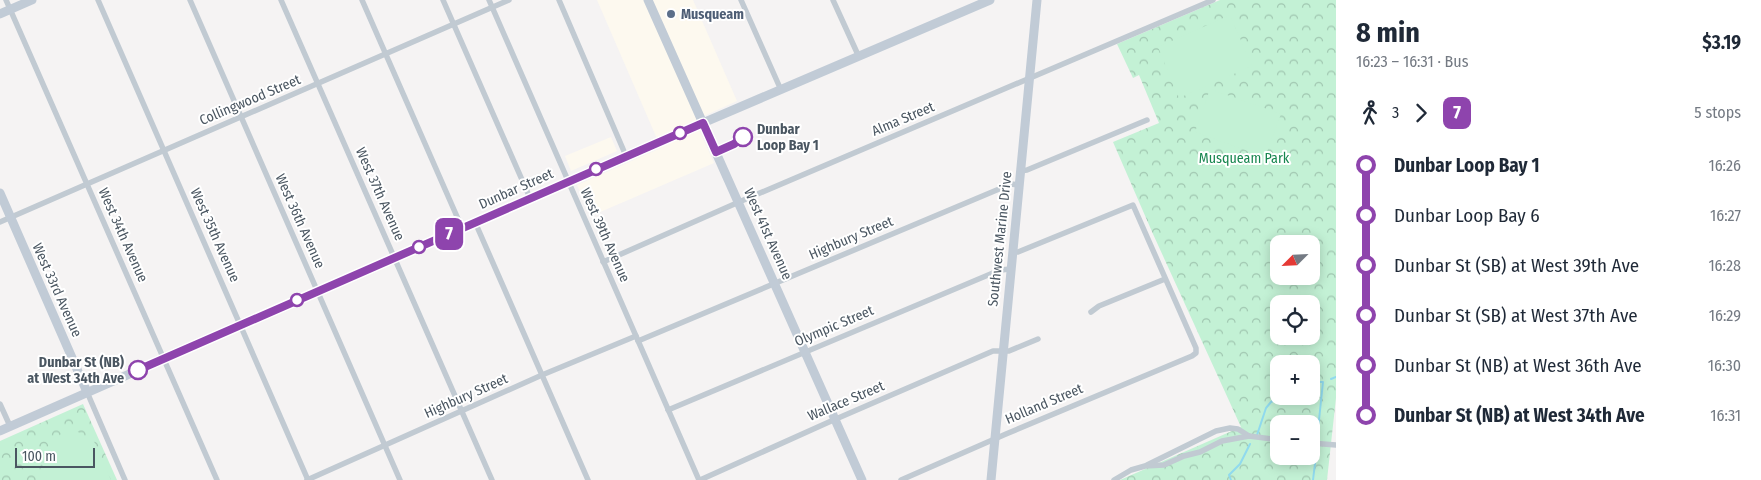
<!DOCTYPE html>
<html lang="en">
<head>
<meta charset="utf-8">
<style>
  body { margin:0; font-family:"Fira Sans Condensed",sans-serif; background:#f2f2f3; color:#1f2937; height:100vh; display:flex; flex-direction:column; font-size:19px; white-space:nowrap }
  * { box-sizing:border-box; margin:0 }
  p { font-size:16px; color:#747a83 }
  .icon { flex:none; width:28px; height:28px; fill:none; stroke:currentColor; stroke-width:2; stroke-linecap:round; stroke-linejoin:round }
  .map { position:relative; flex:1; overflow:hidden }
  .details { display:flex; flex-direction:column; background:#fff; width:425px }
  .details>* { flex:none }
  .badge { padding:0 10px; border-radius:8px; font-size:18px; line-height:32px }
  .needle { width:32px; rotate:246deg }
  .controls { position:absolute; left:1270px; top:235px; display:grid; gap:10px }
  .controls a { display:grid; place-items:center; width:50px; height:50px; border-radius:10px; background:#fff; box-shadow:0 2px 12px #0003; font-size:25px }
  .scale { position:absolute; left:15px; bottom:12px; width:80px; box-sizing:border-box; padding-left:5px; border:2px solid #4a5661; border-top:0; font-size:14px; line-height:18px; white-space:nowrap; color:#4a5661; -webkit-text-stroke:4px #fff; paint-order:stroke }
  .map>.badge { position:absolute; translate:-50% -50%; box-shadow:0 0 0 2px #fff }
  .legs { display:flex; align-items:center; gap:8px; height:55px; padding:0 20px; font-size:16px }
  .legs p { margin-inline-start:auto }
  .head { display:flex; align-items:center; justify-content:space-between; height:85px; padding:0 20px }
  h1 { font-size:28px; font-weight:700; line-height:38px }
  ul { padding:0 20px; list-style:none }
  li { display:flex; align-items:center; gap:18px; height:50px; font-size:19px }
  li i { display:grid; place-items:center; width:8px; height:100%; margin:0 6px; background:currentColor }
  li i::after { content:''; width:12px; height:12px; margin:-6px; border:4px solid; border-radius:50%; background:#fff }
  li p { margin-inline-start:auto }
  li:first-child i { background:linear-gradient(#0000 50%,currentColor 0) }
  li:last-child i { background:linear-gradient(currentColor 50%,#0000 0) }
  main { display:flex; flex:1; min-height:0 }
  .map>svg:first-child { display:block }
  .commercial { fill:#fdf9ef }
  .park { fill:url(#park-crowns); fill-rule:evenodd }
  .pitch { fill:#c3f1d5 }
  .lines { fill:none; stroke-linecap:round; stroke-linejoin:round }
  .stream { stroke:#90daee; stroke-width:2 }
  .street { stroke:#c1cad2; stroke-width:5.5 }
  .secondary { stroke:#c1cbd6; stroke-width:9 }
  .line-1-casing { stroke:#fff; stroke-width:11 }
  .line-1 { stroke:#8e44ad; stroke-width:8 }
  .service-dot { fill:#5c6f8a; stroke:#fff; stroke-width:2 }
  .stop-1-dot { fill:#fff; stroke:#8e44ad; stroke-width:2.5 }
  .labels { text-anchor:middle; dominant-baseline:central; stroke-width:4; stroke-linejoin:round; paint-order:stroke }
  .service-label { font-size:14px; font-weight:bold; fill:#4e5e75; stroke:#fff; text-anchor:start }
  .street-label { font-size:14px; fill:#4a5661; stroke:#fff }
  .stop-label { font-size:14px; font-weight:bold; fill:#4a5661; stroke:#fff; text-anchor:start }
  .park-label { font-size:14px; fill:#17864f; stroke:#fff }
</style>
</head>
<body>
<main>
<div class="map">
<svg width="1336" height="480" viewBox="0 0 1336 480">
  <defs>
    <pattern id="park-crowns" width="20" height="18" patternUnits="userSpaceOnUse" patternTransform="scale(1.25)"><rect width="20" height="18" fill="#c3f1d5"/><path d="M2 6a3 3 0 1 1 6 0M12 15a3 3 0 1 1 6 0" fill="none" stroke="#a0c6b0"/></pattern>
  </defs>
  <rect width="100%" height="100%" fill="#f5f3f3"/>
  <!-- commercial -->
  <g class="commercial">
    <polygon points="597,0 693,0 737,101 695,120 714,163 591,216 577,185 661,148"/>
    <polygon points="611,137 617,151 571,171 565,156"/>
  </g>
  <!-- park -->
  <g class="park">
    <path d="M1220,0H1336V398L1327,480H1120L1241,427L1153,234L1113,142L1159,123L1139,75L1133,78L1117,44ZM1279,244H1311V276H1279ZM1279,304H1311V336H1279ZM1279,364H1311V396H1279ZM1279,424H1311V456H1279Z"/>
    <polygon points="83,404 117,480 0,480 0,441"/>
  </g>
  <!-- pitch -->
  <g class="pitch">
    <polygon points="1230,15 1252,66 1179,98 1158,47"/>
    <polygon points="1210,89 1281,114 1265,157 1195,132"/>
    <polygon points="68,427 74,427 87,442 93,439 111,480 48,480 41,462 48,459 43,452"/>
  </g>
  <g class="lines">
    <!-- stream -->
    <g class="stream">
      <polyline points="1331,379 1336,377"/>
      <polyline points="1311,382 1323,382 1317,439"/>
      <polyline points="1257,435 1266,408 1271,402 1282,396"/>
      <polyline points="1231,480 1229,475 1240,464 1250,444"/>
      <polyline points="1313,480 1317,447"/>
    </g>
    <!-- street -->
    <g class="street">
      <polyline points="6,0 217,480"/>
      <polyline points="98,0 308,480"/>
      <polyline points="190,0 400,480"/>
      <polyline points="281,0 492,480"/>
      <polyline points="362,0 462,228"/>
      <polyline points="443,0 530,198"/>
      <polyline points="489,0 699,480"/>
      <polyline points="559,0 626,156"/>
      <polyline points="741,0 781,90"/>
      <polyline points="833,0 859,57"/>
      <polyline points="1020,171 1027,170 1147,120"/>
      <polyline points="0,222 509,0"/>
      <polyline points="475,222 588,480"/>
      <polyline points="603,262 739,202 1213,0"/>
      <polyline points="1091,312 1099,306 1165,279"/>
      <polyline points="638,341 1011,184 1019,185"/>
      <polyline points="87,392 125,480"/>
      <polyline points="0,404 10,426"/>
      <polyline points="668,410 1000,270 1011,269"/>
      <polyline points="1311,443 1336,445"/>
      <polyline points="1147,465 1216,431 1230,428 1238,429 1249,436"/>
      <polyline points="307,480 542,375 636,336"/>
      <polyline points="700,480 829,422 993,351 1009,351 1038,339"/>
      <polyline points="901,480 1006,434 1192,356 1196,353 1196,348 1133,205 1018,252 1013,252"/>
      <polyline points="1114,480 1131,470 1145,466 1164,465 1184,456 1200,452 1222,441 1249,436 1279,440"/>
    </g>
    <!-- secondary -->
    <g class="secondary">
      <polyline points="648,0 862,480"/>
      <polyline points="0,14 32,0"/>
      <polyline points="0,193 87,392"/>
      <polyline points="0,431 621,158 990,0"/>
      <polyline points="991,480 1037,0"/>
    </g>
  </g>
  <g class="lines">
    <defs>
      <polyline id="line-1" points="138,370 703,123 716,152 734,144 743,137"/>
    </defs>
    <!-- line-1 casing -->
    <use href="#line-1" class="line-1-casing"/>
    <!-- line-1 -->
    <use href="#line-1" class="line-1"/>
  </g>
  <!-- markers -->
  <circle class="service-dot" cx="671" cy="14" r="5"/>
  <g class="stop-1-dot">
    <circle cx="680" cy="133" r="6"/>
    <circle cx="743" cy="137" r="9"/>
    <circle cx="596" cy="169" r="6"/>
    <circle cx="419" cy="247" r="6"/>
    <circle cx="297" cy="300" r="6"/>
    <circle cx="138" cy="370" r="9"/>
  </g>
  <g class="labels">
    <!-- service labels -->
    <g class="service-label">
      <text x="681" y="14">Musqueam</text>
    </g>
    <!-- street labels -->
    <g class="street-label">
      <text transform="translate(250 100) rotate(-23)">Collingwood Street</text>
      <text transform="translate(903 119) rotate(-23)">Alma Street</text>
      <text transform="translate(516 189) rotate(-24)">Dunbar Street</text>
      <text transform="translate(380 194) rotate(66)">West 37th Avenue</text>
      <text transform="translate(300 221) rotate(66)">West 36th Avenue</text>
      <text transform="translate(768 234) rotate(66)">West 41st Avenue</text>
      <text transform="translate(123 235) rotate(66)">West 34th Avenue</text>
      <text transform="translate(215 235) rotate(66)">West 35th Avenue</text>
      <text transform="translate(605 235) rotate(66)">West 39th Avenue</text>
      <text transform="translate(851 238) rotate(-23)">Highbury Street</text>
      <text transform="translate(1000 239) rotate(-84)">Southwest Marine Drive</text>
      <text transform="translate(57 290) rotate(66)">West 33rd Avenue</text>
      <text transform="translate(834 326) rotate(-23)">Olympic Street</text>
      <text transform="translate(466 396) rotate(-24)">Highbury Street</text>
      <text transform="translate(846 401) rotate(-23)">Wallace Street</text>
      <text transform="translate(1044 404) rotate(-23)">Holland Street</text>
    </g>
    <!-- stop labels -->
    <g class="stop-label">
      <text x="757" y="129">Dunbar<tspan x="757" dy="16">Loop Bay 1</tspan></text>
      <text x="124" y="362" text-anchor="end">Dunbar St (NB)<tspan x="124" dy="16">at West 34th Ave</tspan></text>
    </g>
    <!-- park labels -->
    <g class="park-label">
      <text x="1244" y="158">Musqueam Park</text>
    </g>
  </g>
</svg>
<div class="controls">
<a><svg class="needle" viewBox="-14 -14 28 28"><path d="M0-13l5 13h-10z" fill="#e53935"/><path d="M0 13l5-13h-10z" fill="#747a83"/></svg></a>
<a><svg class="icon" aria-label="locate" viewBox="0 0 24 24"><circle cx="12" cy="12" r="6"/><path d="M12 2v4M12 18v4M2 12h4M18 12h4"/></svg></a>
<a>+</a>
<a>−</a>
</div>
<div class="scale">100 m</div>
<b class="badge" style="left:449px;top:234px;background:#8e44ad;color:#fff">7</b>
</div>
<section class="details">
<div class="head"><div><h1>8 min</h1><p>16:23 – 16:31 · Bus</p></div><b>$3.19</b></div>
<div class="legs"><svg class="icon" aria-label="walk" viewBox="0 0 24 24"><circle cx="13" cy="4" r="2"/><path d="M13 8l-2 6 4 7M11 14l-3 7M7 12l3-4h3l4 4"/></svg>3<svg class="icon" aria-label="forward" viewBox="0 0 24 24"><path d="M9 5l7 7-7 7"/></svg><b class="badge" style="background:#8e44ad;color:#fff">7</b><p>5 stops</p></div>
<ul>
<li><i style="color:#8e44ad"></i><b>Dunbar Loop Bay 1</b><p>16:26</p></li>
<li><i style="color:#8e44ad"></i><span>Dunbar Loop Bay 6</span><p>16:27</p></li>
<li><i style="color:#8e44ad"></i><span>Dunbar St (SB) at West 39th Ave</span><p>16:28</p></li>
<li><i style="color:#8e44ad"></i><span>Dunbar St (SB) at West 37th Ave</span><p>16:29</p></li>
<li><i style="color:#8e44ad"></i><span>Dunbar St (NB) at West 36th Ave</span><p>16:30</p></li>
<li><i style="color:#8e44ad"></i><b>Dunbar St (NB) at West 34th Ave</b><p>16:31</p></li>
</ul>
</section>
</main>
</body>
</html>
